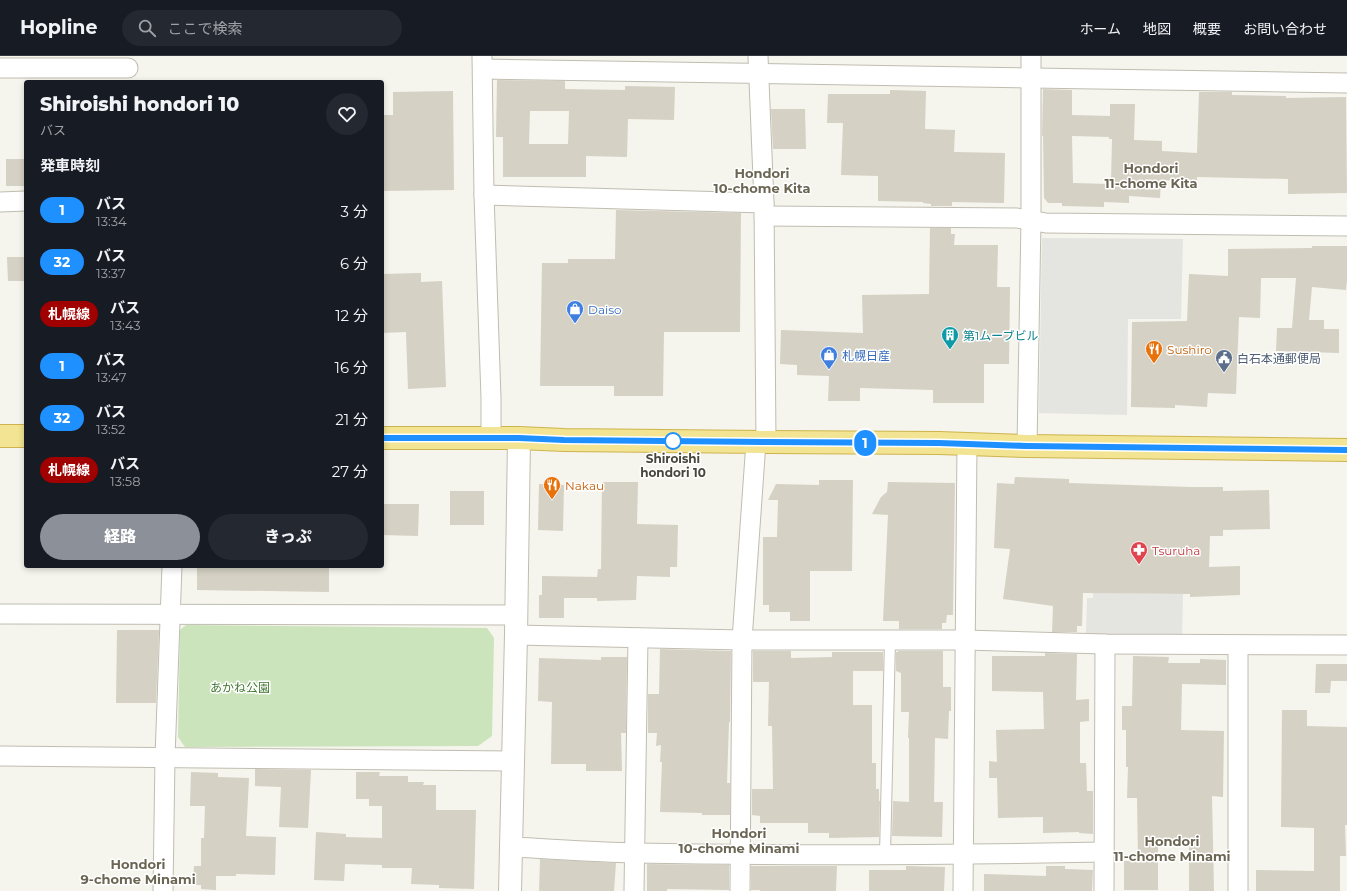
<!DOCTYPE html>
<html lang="ja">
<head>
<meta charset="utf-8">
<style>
  body { margin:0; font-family:Montserrat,"Noto Sans JP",sans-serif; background:#242831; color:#f1f3f6; height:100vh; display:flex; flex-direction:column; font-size:15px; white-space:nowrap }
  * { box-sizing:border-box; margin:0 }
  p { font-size:13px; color:#9ea1a6 }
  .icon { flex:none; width:22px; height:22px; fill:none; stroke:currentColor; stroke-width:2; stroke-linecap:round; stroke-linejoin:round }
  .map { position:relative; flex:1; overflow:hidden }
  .side { position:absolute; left:24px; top:24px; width:360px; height:488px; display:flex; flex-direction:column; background:#171b24; border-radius:4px; box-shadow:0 2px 6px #0003 }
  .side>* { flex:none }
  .badge { padding:0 8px; border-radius:13px; font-size:14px; line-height:26px }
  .map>.badge { position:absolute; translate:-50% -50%; box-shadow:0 0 0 2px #fff }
  h2 { padding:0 16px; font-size:15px; line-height:36px }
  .round { display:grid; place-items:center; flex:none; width:42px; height:42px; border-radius:21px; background:#242831 }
  .summary { display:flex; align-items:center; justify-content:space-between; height:68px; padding:0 16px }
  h1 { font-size:19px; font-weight:800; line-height:30px }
  .primary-button { display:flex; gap:8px; margin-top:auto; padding:8px 16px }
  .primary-button a { flex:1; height:46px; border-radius:24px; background:#8c9099; color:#fff; font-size:16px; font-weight:800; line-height:46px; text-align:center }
  .primary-button a+a { background:#242831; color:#f1f3f6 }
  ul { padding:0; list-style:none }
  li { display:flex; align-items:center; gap:12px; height:52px; padding:0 16px }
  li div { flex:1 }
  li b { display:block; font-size:15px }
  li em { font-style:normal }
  li .badge { min-width:44px; font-weight:700; text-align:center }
  header { display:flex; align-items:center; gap:24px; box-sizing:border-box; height:56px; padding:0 20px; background:#171b24; border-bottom:1px solid #363941 }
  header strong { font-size:19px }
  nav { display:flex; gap:22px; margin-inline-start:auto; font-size:14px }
  .search { width:280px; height:36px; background:#242831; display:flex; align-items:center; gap:10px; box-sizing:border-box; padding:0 14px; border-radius:22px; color:#9ea1a6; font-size:15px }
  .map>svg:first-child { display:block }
  .green { fill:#cbe4bb }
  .parking { fill:#e4e4e1 }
  .building { fill:#d5d1c4; fill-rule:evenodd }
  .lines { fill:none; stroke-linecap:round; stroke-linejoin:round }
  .service-casing { stroke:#c0bdb0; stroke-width:12 }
  .minor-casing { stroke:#c0bdb0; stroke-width:21 }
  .tertiary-casing { stroke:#c0bdb0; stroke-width:24 }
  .trunk-casing { stroke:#ceb44e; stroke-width:24 }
  .service { stroke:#fff; stroke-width:10 }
  .minor { stroke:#fff; stroke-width:19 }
  .tertiary { stroke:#fff; stroke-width:22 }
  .trunk { stroke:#f2e492; stroke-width:22 }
  .line-casing { stroke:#fff; stroke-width:9 }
  .line { stroke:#1e90ff; stroke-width:6 }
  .stop-dot { fill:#fff; stroke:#1e90ff; stroke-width:2 }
  .labels { text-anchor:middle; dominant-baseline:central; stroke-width:3; stroke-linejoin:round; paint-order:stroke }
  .shop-label { font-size:12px; fill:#366cbe; stroke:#fff; text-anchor:start }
  .culture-label { font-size:12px; fill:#0d838f; stroke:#fff; text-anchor:start }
  .food-label { font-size:12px; fill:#c56008; stroke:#fff; text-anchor:start }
  .service-label { font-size:12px; fill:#4e5e75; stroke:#fff; text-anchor:start }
  .stop-label { font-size:12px; font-weight:bold; fill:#49463b; stroke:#fff }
  .health-label { font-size:12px; fill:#be3a42; stroke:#fff; text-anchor:start }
  .park-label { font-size:12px; fill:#427633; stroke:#fff }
  .neighbourhood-label { font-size:13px; font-weight:bold; fill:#6b6553; stroke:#fff }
</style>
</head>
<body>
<header>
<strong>Hopline</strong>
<div class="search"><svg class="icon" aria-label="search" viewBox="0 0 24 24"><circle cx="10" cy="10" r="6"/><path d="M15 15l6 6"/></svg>ここで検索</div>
<nav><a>ホーム</a><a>地図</a><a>概要</a><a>お問い合わせ</a></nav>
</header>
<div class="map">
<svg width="1347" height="835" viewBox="0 0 1347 835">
  <rect width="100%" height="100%" fill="#f5f4ed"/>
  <!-- green -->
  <polygon class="green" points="186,569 487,572 494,582 492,680 478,690 185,691 178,681 180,574"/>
  <!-- parking -->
  <g class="parking">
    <polygon points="1042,182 1183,183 1181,263 1128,263 1127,359 1039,357"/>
    <polygon points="1093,537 1183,538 1182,582 1086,581 1087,542 1093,542"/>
  </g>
  <!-- building -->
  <g class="building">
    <path d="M497,24L565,25V33L625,34V30L675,31L674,64L628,63L627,101L586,100V121H503V81H496ZM530,55H569L568,88H529Z"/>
    <path d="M1043,33L1072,34V59L1110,60V48H1135L1134,84L1162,85V95L1197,97L1199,36H1232V39L1286,40V42L1346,41L1347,137L1288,138V123L1197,121V126L1161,124L1160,142L1129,140V147L1104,146V151L1062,150V147H1048L1044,142L1043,80H1042ZM1072,80L1109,81V83H1112L1111,126H1109V128L1073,127Z"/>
    <polygon points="890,34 926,35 925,73 955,74 954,96 1005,97 1004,147 952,146 952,150 931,150 931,148 923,147 923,146 878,145 878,120 841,119 843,67 827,67 828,38 890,38"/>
    <polygon points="453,35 454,134 382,135 382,59 393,59 393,36"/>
    <polygon points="771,53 805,53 806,93 773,93"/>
    <rect x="6" y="103" width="20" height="27"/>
    <polygon points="616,154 741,157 740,276 664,276 663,340 614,340 614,330 540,330 542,207 568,207 568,203 615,203"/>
    <polygon points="930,172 951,172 951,178 955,178 954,189 998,189 997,231 1010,231 1009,308 984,308 984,347 933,347 933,334 860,332 860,345 828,345 829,320 797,319 797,309 780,308 781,274 863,277 862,239 929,238"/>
    <polygon points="1312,190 1347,190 1347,224 1346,234 1312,231 1309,264 1324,264 1324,273 1339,273 1339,297 1276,295 1277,272 1292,272 1296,222 1261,222 1260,262 1239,261 1236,338 1208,337 1207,351 1175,349 1175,352 1131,351 1132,266 1187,265 1189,218 1228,220 1228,193 1312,192"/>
    <polygon points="7,201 26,201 26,225 8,225"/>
    <polygon points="421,217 421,226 442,225 446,331 408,333 406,276 382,277 382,218"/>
    <polygon points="1015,421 1069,423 1069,427 1191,431 1223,431 1223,435 1269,434 1270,473 1223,474 1223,480 1210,480 1209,511 1240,510 1240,539 1190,541 1190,538 1083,537 1082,570 1077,570 1077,576 1052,576 1053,550 1003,543 1010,493 994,492 997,427 1014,428"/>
    <polygon points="819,424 853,424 852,515 810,515 810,565 790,565 790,556 769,556 769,549 763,549 763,481 777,481 778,444 768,444 776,428 819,429"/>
    <polygon points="602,426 638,426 637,468 678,469 677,511 670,511 670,521 637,520 636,544 597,545 597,542 564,542 564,562 539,562 539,539 542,539 542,520 597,521 598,513 601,513"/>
    <polygon points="888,426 955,427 953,559 947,559 946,567 942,567 942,573 899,573 899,565 883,565 888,459 872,458 881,441 887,436"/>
    <polygon points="539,428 564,429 563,475 538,474"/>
    <rect x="450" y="435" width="34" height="34"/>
    <polygon points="382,448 419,448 418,480 382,479"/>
    <polygon points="197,510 329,510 329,536 197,534"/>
    <polygon points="117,574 159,574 156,647 116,647"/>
    <polygon points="660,593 731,595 730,666 729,666 727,727 730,727 730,759 702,759 702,757 660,756 662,706 660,706 661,689 656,690 657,677 648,677 648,638 659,638"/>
    <polygon points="753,595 791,595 791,602 832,601 832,596 883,596 883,615 853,615 853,649 872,649 872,707 876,707 876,733 879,733 879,745 880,745 879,781 829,782 829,777 808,777 808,767 760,767 760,760 752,759 752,733 773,733 772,670 768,670 769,626 753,626"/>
    <polygon points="898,595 943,595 943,631 951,631 951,655 949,655 948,683 935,682 934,746 943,746 942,781 892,780 893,745 909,746 909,682 908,682 909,656 901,656 901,617 896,615 896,596 898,596"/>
    <polygon points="1045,597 1077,598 1076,644 1089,643 1089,665 1080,666 1080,707 1086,707 1087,735 1093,735 1093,778 1079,777 1079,776 1043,777 1043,761 998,762 997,722 989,722 989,705 997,706 996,674 1044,673 1043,636 992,635 992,600 1045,600"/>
    <polygon points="1133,600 1169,601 1168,607 1200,607 1200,603 1226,604 1226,629 1182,628 1181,674 1224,675 1223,741 1212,740 1214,835 1189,835 1189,785 1158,786 1158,834 1124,834 1124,805 1138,805 1137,742 1127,742 1128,711 1126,711 1126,674 1122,674 1122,650 1132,650"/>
    <polygon points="601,601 627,601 626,677 621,677 622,715 586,715 586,708 551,708 552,646 538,645 539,602 601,604"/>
    <polygon points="1316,608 1347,608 1347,625 1331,625 1330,637 1315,637"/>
    <polygon points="1282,654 1307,654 1307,670 1347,671 1347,769 1345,769 1346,800 1340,800 1340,835 1256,835 1256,814 1314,815 1314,772 1281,771"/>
    <polygon points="255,713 311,714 308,772 279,771 281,731 255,730"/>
    <polygon points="191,716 218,717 218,721 249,722 246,780 276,781 275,819 236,818 236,820 216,820 216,834 201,833 201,829 193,829 194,810 201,810 201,782 204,782 205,750 190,750"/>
    <polygon points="356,716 380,716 379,720 408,720 408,726 424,726 423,729 436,729 436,754 476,754 474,833 439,832 439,829 411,828 412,812 382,812 382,809 345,808 344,825 314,824 316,776 346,778 346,781 382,782 382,750 369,750 369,743 356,743"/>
    <polygon points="540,803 616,807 614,835 539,835"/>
    <polygon points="647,808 729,809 729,834 667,833 667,835 647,835"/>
    <polygon points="751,810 837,810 836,835 760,835 760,834 751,834"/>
    <polygon points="906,810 945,811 944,835 869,835 869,814 906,814"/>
    <polygon points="1046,810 1065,810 1065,813 1093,814 1092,835 984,835 984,818 1046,820"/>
  </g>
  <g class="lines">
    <defs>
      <polyline id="service" points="885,799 890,584"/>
      <g id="minor">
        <polyline points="482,0 484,139 491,342 491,382"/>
        <polyline points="758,0 764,147 766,386"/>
        <polyline points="0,12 128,12"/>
        <polyline points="483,13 1347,27"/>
        <polyline points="484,139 764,147"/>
        <polyline points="0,146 26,145"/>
        <polyline points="764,160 1017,162 1046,167 1347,170"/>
        <polyline points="1027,390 1031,164 1031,0"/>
        <polyline points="0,558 516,559"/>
        <polyline points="516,579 742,584 964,584 1105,588 1347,589"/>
        <polyline points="0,700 513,705"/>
        <path d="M512,791C553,793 594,796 636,797C792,800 948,799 1104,796"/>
        <polyline points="163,835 165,701 172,510"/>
        <polyline points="634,835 638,582"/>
        <polyline points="740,835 742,584 756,386"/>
        <polyline points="963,835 967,388"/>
        <polyline points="1104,835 1105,588"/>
        <polyline points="1238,835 1238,589"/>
      </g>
      <polyline id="tertiary" points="510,835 516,579 519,382"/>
      <g id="trunk">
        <polyline points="0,380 26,380"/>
        <polyline points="382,382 519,382 564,384 766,386 939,387 1027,390 1347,394"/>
      </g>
    </defs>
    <!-- service casing -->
    <use href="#service" class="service-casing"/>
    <!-- minor casing -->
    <use href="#minor" class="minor-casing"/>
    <!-- tertiary casing -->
    <use href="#tertiary" class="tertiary-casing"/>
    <!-- trunk casing -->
    <use href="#trunk" class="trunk-casing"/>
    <!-- service -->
    <use href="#service" class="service"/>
    <!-- minor -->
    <use href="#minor" class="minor"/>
    <!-- tertiary -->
    <use href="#tertiary" class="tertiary"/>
    <!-- trunk -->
    <use href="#trunk" class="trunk"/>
  </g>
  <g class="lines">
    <defs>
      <polyline id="line" points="382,382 519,382 564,384 766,386 939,387 1027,390 1347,394"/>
    </defs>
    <!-- line casing -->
    <use href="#line" class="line-casing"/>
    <!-- line -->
    <use href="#line" class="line"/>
  </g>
  <!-- icons -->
  <defs>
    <symbol id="shop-pin" viewBox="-11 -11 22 30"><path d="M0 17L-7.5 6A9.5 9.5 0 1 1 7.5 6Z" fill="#3f7fe0" stroke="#fff"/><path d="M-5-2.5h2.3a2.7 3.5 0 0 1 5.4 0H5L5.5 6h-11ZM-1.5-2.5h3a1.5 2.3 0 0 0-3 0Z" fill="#fff"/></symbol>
    <symbol id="building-pin" viewBox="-11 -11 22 30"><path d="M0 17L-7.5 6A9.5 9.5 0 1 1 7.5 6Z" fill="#0f9aa8" stroke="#fff"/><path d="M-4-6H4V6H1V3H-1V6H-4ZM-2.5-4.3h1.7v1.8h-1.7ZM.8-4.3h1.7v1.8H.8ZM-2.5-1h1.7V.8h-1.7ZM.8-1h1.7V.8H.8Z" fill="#fff"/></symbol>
    <symbol id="restaurant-pin" viewBox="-11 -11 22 30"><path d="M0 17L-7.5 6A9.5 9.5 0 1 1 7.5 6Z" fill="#e8710a" stroke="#fff"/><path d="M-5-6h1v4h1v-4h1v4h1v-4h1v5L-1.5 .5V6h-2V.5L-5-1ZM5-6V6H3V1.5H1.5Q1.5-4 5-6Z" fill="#fff"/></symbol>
    <symbol id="civic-pin" viewBox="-11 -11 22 30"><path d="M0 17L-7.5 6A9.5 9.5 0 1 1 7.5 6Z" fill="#5c6f8a" stroke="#fff"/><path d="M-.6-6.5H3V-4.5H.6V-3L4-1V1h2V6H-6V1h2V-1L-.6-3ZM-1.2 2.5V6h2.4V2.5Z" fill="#fff"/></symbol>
    <symbol id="pharmacy-pin" viewBox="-11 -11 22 30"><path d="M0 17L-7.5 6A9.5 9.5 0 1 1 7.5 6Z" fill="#e0444e" stroke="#fff"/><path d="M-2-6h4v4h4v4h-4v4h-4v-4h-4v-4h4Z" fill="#fff"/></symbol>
  </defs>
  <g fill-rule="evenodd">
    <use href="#shop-pin" x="565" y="243" width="20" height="27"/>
    <use href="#building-pin" x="940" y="269" width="20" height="27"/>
    <use href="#restaurant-pin" x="1144" y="283" width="20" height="27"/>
    <use href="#shop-pin" x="819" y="289" width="20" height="27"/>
    <use href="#civic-pin" x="1214" y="292" width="20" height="27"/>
    <use href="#restaurant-pin" x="542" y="419" width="20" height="27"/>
    <use href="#pharmacy-pin" x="1129" y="484" width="20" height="27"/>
  </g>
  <!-- markers -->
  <circle class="stop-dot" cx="673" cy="385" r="8"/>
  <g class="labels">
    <!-- shop labels -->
    <g class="shop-label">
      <text x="588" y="253">Daiso</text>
      <text x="842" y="299">札幌日産</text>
    </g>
    <!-- culture labels -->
    <g class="culture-label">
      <text x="963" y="279">第1ムーブビル</text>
    </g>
    <!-- food labels -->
    <g class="food-label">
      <text x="1167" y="293">Sushiro</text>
      <text x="565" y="429">Nakau</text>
    </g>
    <!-- service labels -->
    <g class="service-label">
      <text x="1237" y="302">白石本通郵便局</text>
    </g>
    <!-- stop labels -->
    <g class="stop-label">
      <text x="673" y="402">Shiroishi<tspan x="673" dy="14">hondori 10</tspan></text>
    </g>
    <!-- health labels -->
    <g class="health-label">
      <text x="1152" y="494">Tsuruha</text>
    </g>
    <!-- park labels -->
    <g class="park-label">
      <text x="240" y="631">あかね公園</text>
    </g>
    <!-- neighbourhood labels -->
    <g class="neighbourhood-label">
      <text x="1151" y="112">Hondori<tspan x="1151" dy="15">11-chome Kita</tspan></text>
      <text x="762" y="117">Hondori<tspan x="762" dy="15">10-chome Kita</tspan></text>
      <text x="739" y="777">Hondori<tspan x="739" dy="15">10-chome Minami</tspan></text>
      <text x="1172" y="785">Hondori<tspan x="1172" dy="15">11-chome Minami</tspan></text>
      <text x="138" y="808">Hondori<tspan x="138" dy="15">9-chome Minami</tspan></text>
    </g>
  </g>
</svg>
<b class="badge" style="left:865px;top:387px;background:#1e90ff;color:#fff">1</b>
<section class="side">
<div class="summary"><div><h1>Shiroishi hondori 10</h1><p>バス</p></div><a class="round"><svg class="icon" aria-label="heart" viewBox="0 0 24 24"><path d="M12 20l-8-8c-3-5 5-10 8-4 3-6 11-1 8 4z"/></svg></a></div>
<h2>発車時刻</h2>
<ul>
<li><span class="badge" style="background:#1e90ff;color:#fff">1</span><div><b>バス</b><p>13:34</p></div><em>3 分</em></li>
<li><span class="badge" style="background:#1e90ff;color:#fff">32</span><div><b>バス</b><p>13:37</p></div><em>6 分</em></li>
<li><span class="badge" style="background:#a00000;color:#fff">札幌線</span><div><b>バス</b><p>13:43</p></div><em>12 分</em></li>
<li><span class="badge" style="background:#1e90ff;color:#fff">1</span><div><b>バス</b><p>13:47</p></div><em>16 分</em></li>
<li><span class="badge" style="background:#1e90ff;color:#fff">32</span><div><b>バス</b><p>13:52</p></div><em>21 分</em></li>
<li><span class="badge" style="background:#a00000;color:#fff">札幌線</span><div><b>バス</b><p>13:58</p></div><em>27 分</em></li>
</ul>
<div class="primary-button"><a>経路</a><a>きっぷ</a></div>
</section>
</div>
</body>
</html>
